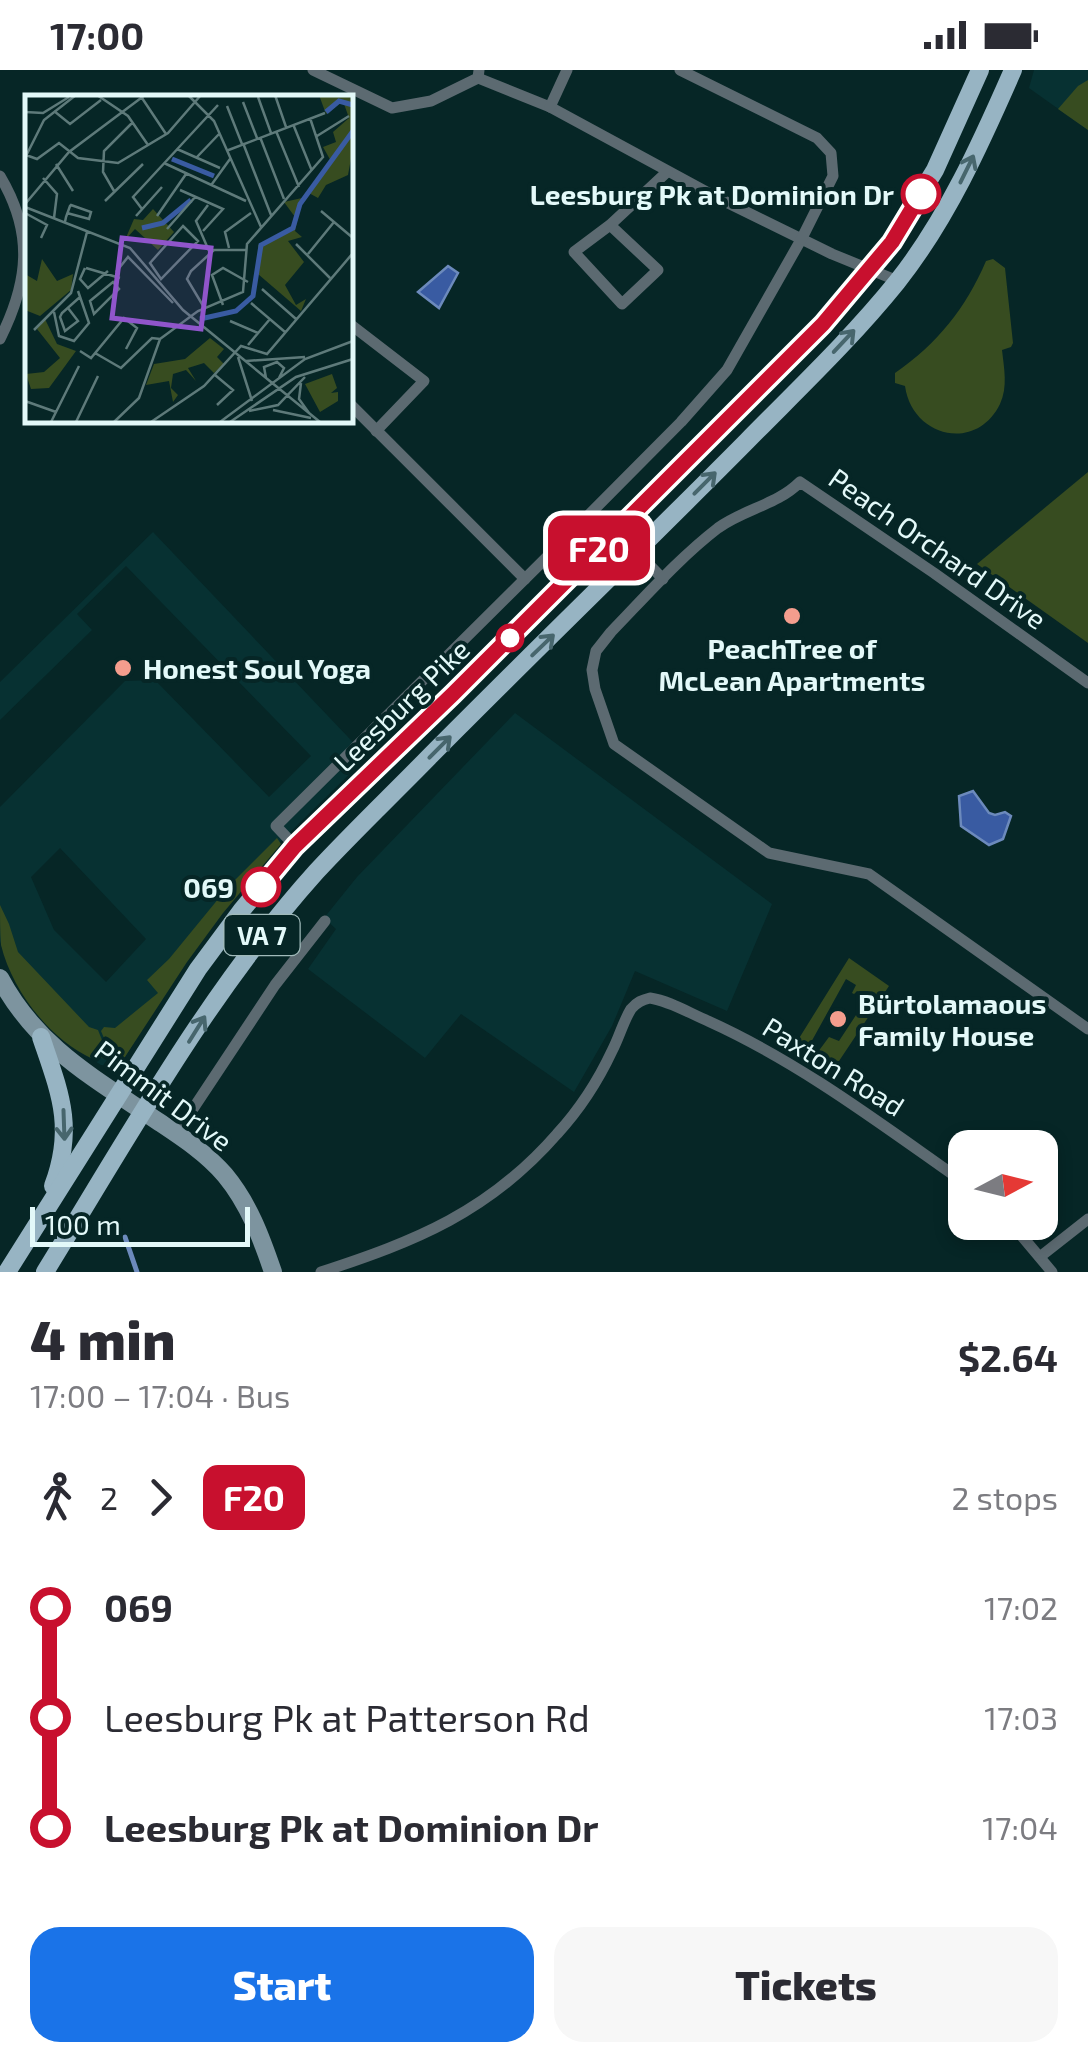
<!DOCTYPE html>
<html lang="en">
<head>
<meta charset="utf-8">
<style>
  body { margin:0; font-family:"Exo 2",sans-serif; background:#f7f7f7; color:#2b2b33; height:100vh; display:flex; flex-direction:column; font-size:38px; white-space:nowrap }
  * { box-sizing:border-box; margin:0 }
  p { font-size:32px; color:#7c7c81 }
  .icon { flex:none; width:55px; height:55px; fill:none; stroke:currentColor; stroke-width:2; stroke-linecap:round; stroke-linejoin:round }
  .map { position:relative; height:1202px; overflow:hidden }
  .drawer { display:flex; flex-direction:column; background:#fff; flex:1 }
  .drawer>* { flex:none }
  .badge { padding:0 20px; border-radius:15px; font-size:35px; line-height:65px }
  .needle { width:65px; rotate:83deg }
  .tools { position:absolute; left:948px; top:1060px; display:grid; gap:20px }
  .tools a { display:grid; place-items:center; width:110px; height:110px; border-radius:20px; background:#fff; box-shadow:0 5px 15px #0003; font-size:50px }
  .scale { position:absolute; left:30px; bottom:25px; width:220px; box-sizing:border-box; padding-left:10px; border:5px solid #e3f9f9; border-top:0; font-size:28px; line-height:35px; white-space:nowrap; color:#e3f9f9; -webkit-text-stroke:8px #062626; paint-order:stroke }
  .map>.badge { position:absolute; translate:-50% -50%; box-shadow:0 0 0 5px #fff }
  .legs { display:flex; align-items:center; gap:15px; height:110px; padding:0 30px; font-size:32px }
  .legs p { margin-inline-start:auto }
  .overview { display:flex; align-items:center; justify-content:space-between; height:170px; padding:0 30px }
  h1 { font-size:55px; font-weight:800; line-height:75px }
  .action { display:flex; gap:20px; margin-top:auto; padding:20px 30px }
  .action a { flex:1; height:115px; border-radius:30px; background:#1a73e8; color:#fff; font-size:40px; font-weight:800; line-height:115px; text-align:center }
  .action a+a { background:#f7f7f7; color:#2b2b33 }
  ul { padding:0 30px; list-style:none }
  li { display:flex; align-items:center; gap:35px; height:110px; font-size:38px }
  li i { display:grid; place-items:center; width:15px; height:100%; margin:0 12px; background:currentColor }
  li i::after { content:''; width:25px; height:25px; margin:-12px; border:8px solid; border-radius:50%; background:#fff }
  li p { margin-inline-start:auto }
  li:first-child i { background:linear-gradient(#0000 50%,currentColor 0) }
  li:last-child i { background:linear-gradient(currentColor 50%,#0000 0) }
  .status { display:flex; justify-content:space-between; align-items:center; height:70px; padding:0 50px; background:#fff; direction:ltr }
  .status svg { height:28px; fill:currentColor }
  .map>svg:first-child { display:block }
  .built { fill:#073132; fill-rule:evenodd }
  .green { fill:#374c20 }
  .water { fill:#395ba2; stroke:#6c8abc; stroke-width:2.5 }
  .lines { fill:none; stroke-linecap:round; stroke-linejoin:round }
  .stream { stroke:#6c8abc; stroke-width:5 }
  .street { stroke:#5c6a71; stroke-width:11 }
  .secondary { stroke:#7d949f; stroke-width:18 }
  .primary { stroke:#97b4c3; stroke-width:18 }
  .oneway { stroke:#47666d }
  .line-1-casing { stroke:#fff; stroke-width:22 }
  .line-1 { stroke:#c8102e; stroke-width:15 }
  .stop-1-dot { fill:#fff; stroke:#c8102e; stroke-width:5 }
  .poi-dot { fill:#f49d8d; stroke:#062626; stroke-width:4 }
  .labels { text-anchor:middle; dominant-baseline:central; stroke-width:8; stroke-linejoin:round; paint-order:stroke }
  .shield { fill:#062626; stroke:#a1baba; stroke-width:2.5 }
  .shield-label { font-size:25px; font-weight:bold; fill:#e3f9f9 }
  .stop-label { font-size:28px; font-weight:bold; fill:#e3f9f9; stroke:#062626; text-anchor:end }
  .street-label { font-size:28px; fill:#e3f9f9; stroke:#062626 }
  .poi-label { font-size:28px; font-weight:bold; fill:#e3f9f9; stroke:#062626; text-anchor:start }
  .inset-river { fill:none; stroke:#395ba2; stroke-width:5 }
  .inset-road { fill:none; stroke:#5e7a7a; stroke-width:2.5 }
  .view { fill:#9055cb; fill-opacity:0.15; stroke:#9055cb; stroke-width:5 }
  .inset-edge { fill:none; stroke:#e3f9f9; stroke-width:5 }
</style>
</head>
<body>
<div class="status"><b>17:00</b><svg viewBox="0 0 49 12"><path d="M0 12V9h3v3zM5 12V6h3v6zM10 12V3h3v9zM15 12V0h3v12zM26 1h20v11H26zM47 4h2v5h-2z"/></svg></div>
<div class="map">
<svg width="1088" height="1202" viewBox="0 0 1088 1202">
  <rect width="100%" height="100%" fill="#062626"/>
  <!-- built -->
  <g class="built">
    <polygon points="1034,0 1088,0 1088,60 1029,18"/>
    <path d="M153,462L367,687L279,773L184,889L121,994L109,996L101,995L87,986L50,958L23,923L6,890L0,871V737L125,611L155,610L269,727L311,686L126,496L77,544L92,560L0,650V612ZM60,778L146,869L106,912L54,860L31,807Z"/>
    <polygon points="515,643 772,834 727,941 635,901 612,956 574,1022 461,944 425,988 308,899 336,859 324,848 357,807"/>
  </g>
  <!-- green -->
  <g class="green">
    <polygon points="1088,10 1088,60 1058,39 1078,16"/>
    <path d="M993,189L1005,198L1013,273L1011,277L1002,280C1004,298 1008,317 1000,334C976,383 912,367 905,316L895,313V303C937,274 966,238 986,191Z"/>
    <polygon points="1088,402 1088,573 977,494"/>
    <polygon points="277,768 281,774 223,843 187,892 121,993 113,990 101,961 104,957 115,958 158,923 147,910 169,889 228,817"/>
    <path d="M0,835L9,854L18,882L89,957L98,960L110,990L98,987L93,989C49,969 12,920 1,875C0,862 0,848 0,835Z"/>
    <polygon points="849,888 889,916 831,1003 812,990 829,967 839,971 858,942 861,943 866,935 863,933 866,927 857,921 854,924 852,923 856,915 846,909 804,985 793,978"/>
  </g>
  <!-- water -->
  <g class="water">
    <polygon points="448,196 458,203 439,238 418,222"/>
    <polygon points="973,721 989,743 995,745 1005,742 1011,746 1003,769 989,775 961,756 959,726"/>
  </g>
  <g class="lines">
    <!-- stream -->
    <polyline class="stream" points="125,1167 137,1202"/>
    <!-- street -->
    <g class="street">
      <polyline points="313,0 392,38 431,31 478,8 479,0"/>
      <polyline points="478,8 550,37 716,127 832,184 898,211"/>
      <polyline points="550,37 567,0"/>
      <path d="M0,106C34,163 29,211 0,269"/>
      <polyline points="610,155 658,200 622,234 574,182 610,155 667,102"/>
      <polyline points="350,254 424,311 376,361"/>
      <polyline points="350,334 525,509"/>
      <polyline points="637,482 663,509"/>
      <path d="M1088,613L934,503L800,412C777,435 744,439 718,458C679,488 645,527 611,562L596,581L592,600L595,619L614,674L769,783L869,804L1088,959"/>
      <polyline points="295,776 276,756 544,490 681,352 727,300 802,168 833,106 831,83 817,68 680,0"/>
      <polyline points="177,1063 275,915 325,851"/>
      <polyline points="1010,1152 1052,1202"/>
      <polyline points="1041,1186 1088,1149"/>
      <path d="M321,1202C416,1171 489,1142 557,1064C579,1040 598,1011 612,981C619,968 623,952 631,939C637,932 642,930 650,928C670,931 689,943 708,951C801,993 882,1055 965,1113"/>
    </g>
    <!-- secondary -->
    <path class="secondary" d="M0,908C37,978 96,1009 159,1052C183,1068 206,1083 225,1105C249,1134 261,1167 273,1202"/>
    <!-- primary -->
    <g class="primary">
      <path d="M41,967C60,1023 75,1057 53,1116"/>
      <polyline points="7,1202 198,899 241,841 295,776 453,625 823,254 891,172 935,100 980,0"/>
      <path d="M45,1202C129,1066 209,921 316,802C353,762 393,724 431,685C536,579 643,476 747,371C798,319 851,269 897,212C947,149 981,73 1013,0"/>
    </g>
  </g>
  <!-- one-way arrows -->
  <defs><path id="oneway-shaft" d="M-6 0H5M1.5-3L5.5 0L1.5 3" fill="none" stroke-width="1.6" stroke-linecap="round" stroke-linejoin="round" transform="scale(2.5)"/></defs>
  <g class="oneway">
    <use href="#oneway-shaft" transform="translate(967 99) rotate(-64)"/>
    <use href="#oneway-shaft" transform="translate(844 271) rotate(-47)"/>
    <use href="#oneway-shaft" transform="translate(705 413) rotate(-45)"/>
    <use href="#oneway-shaft" transform="translate(543 575) rotate(-44)"/>
    <use href="#oneway-shaft" transform="translate(440 677) rotate(-45)"/>
    <use href="#oneway-shaft" transform="translate(197 959) rotate(-58)"/>
    <use href="#oneway-shaft" transform="translate(64 1055) rotate(88)"/>
  </g>
  <g class="lines">
    <defs>
      <polyline id="line-1" points="261,817 295,776 453,624 823,254 892,172 921,124"/>
    </defs>
    <!-- line-1 casing -->
    <use href="#line-1" class="line-1-casing"/>
    <!-- line-1 -->
    <use href="#line-1" class="line-1"/>
  </g>
  <!-- markers -->
  <g class="stop-1-dot">
    <circle cx="921" cy="124" r="18"/>
    <circle cx="510" cy="568" r="12"/>
    <circle cx="261" cy="817" r="18"/>
  </g>
  <g class="poi-dot">
    <circle cx="792" cy="546" r="10"/>
    <circle cx="123" cy="598" r="10"/>
    <circle cx="838" cy="949" r="10"/>
  </g>
  <g class="labels">
    <!-- shield labels -->
    <rect class="shield" x="224.5" y="845" width="75" height="40" rx="8"/>
    <g class="shield-label">
      <text x="262" y="865">VA 7</text>
    </g>
    <!-- stop labels -->
    <g class="stop-label">
      <text x="894" y="124">Leesburg Pk at Dominion Dr</text>
      <text x="234" y="817">069</text>
    </g>
    <!-- street labels -->
    <g class="street-label">
      <text transform="translate(938 478) rotate(35)">Peach Orchard Drive</text>
      <text transform="translate(401 635) rotate(-44)">Leesburg Pike</text>
      <text transform="translate(834 996) rotate(32)">Paxton Road</text>
      <text transform="translate(164 1025) rotate(37)">Pimmit Drive</text>
    </g>
    <!-- poi labels -->
    <g class="poi-label">
      <text x="792" y="578" text-anchor="middle">PeachTree of<tspan x="792" dy="32">McLean Apartments</tspan></text>
      <text x="143" y="598">Honest Soul Yoga</text>
      <text x="858" y="933">Bürtolamaous<tspan x="858" dy="32">Family House</tspan></text>
    </g>
  </g>
  <!-- overview -->
  <g transform="translate(25 25)">
    <rect width="328" height="328" fill="#062626"/>
    <path d="M294,0H327V58L323,80L301,90L293,103L282,97L307,68L298,52L311,47L308,37L324,23L318,6L301,19ZM277,103L270,136L277,142L263,146L279,167L260,190L271,210L281,204L276,216L233,179V150L266,134L270,122L259,107ZM128,114L149,137L133,155L110,134L100,145L109,124L118,125ZM17,164L32,186L48,179L46,195L15,221L0,215V179L12,186ZM20,224L32,249L51,256L24,293L6,294L1,279L19,277L35,263L12,234ZM185,243L199,254L192,262L199,269L189,278L179,268L163,273L171,286L161,275L148,279L146,293L153,300L148,307L144,286L121,290L129,269L160,264ZM307,279L312,293L306,298L313,297V306L295,317L280,289Z" fill="#374c20"/>
    <path class="inset-river" d="M301,17L314,6L328,10M147,64L189,81M117,133L138,128L166,105M175,224L211,216L228,201L236,150L268,133L275,109L328,36"/>
    <path class="inset-road" d="M72,0L103,21L123,50M163,0L189,26L236,132M250,0L261,32M233,2L246,38M117,3L141,39M218,7L232,43M202,11L217,49M29,16L45,29L76,5M0,17L18,18L44,2M268,29L287,76M251,36L274,92M292,41L324,21M235,42L259,104M218,48L246,120M152,54L195,73M201,56L300,18M1,60L12,64L34,48L53,63L93,68L143,38L176,0M0,63L19,25L51,0M171,63L195,38M139,68L221,106M31,69L48,96M18,83L32,99L29,123M187,89L205,64M155,95L198,114L178,136M89,96L78,77L79,56L108,27M80,106L118,69M1,108L44,57L120,0M183,110L171,126L184,156M0,112L105,153L158,215L295,327M117,114L108,102L193,10M296,116L328,143M0,118L22,130L16,143M111,121L137,92M132,121L161,79M40,127L41,122L45,111L46,110L66,117L64,124L42,118M158,131L173,146L136,184L125,168ZM142,134L171,101M271,149L305,183M204,153L200,137L226,118M283,159L309,127M60,173L55,184L63,193L83,176M61,173L95,183M91,177L103,162L148,208M88,187L94,194L69,219L65,206ZM237,194L271,224M226,208L260,237M198,210L187,180L198,173L223,187M43,213L53,226L40,236L35,222L37,218L55,202M180,214L162,184L166,176L189,155H221M29,217L34,241L49,246L64,228L53,196M205,226L233,238M9,235L46,198L62,137M223,250L245,224M55,256L66,263L99,223L112,233L101,254M70,258L96,273L127,243L135,244M213,262L227,306M221,266L280,262M190,280L208,295L192,310M241,283L239,272L252,267L259,273L254,283M276,288L274,304L284,318M0,306L31,317M248,315L286,323M224,316L253,310L280,282M26,327L54,271M51,327L73,281M89,327L114,303L135,244L173,216L218,197L222,149L298,62L285,23M126,327L179,291L216,251L242,259L328,158M195,327L280,264L328,246M205,327L271,282L328,264"/>
    <path class="view" d="M97,143L186,153L176,234L87,223Z"/>
    <rect width="328" height="328" class="inset-edge"/>
  </g>
</svg>
<div class="tools">
<a><svg class="needle" viewBox="-14 -14 28 28"><path d="M0-13l5 13h-10z" fill="#e53935"/><path d="M0 13l5-13h-10z" fill="#7c7c81"/></svg></a>
</div>
<div class="scale">100 m</div>
<b class="badge" style="left:599px;top:478px;background:#c8102e;color:#fff">F20</b>
</div>
<section class="drawer">
<div class="overview"><div><h1>4 min</h1><p>17:00 – 17:04 · Bus</p></div><b>$2.64</b></div>
<div class="legs"><svg class="icon" aria-label="walk" viewBox="0 0 24 24"><circle cx="13" cy="4" r="2"/><path d="M13 8l-2 6 4 7M11 14l-3 7M7 12l3-4h3l4 4"/></svg>2<svg class="icon" aria-label="forward" viewBox="0 0 24 24"><path d="M9 5l7 7-7 7"/></svg><b class="badge" style="background:#c8102e;color:#fff">F20</b><p>2 stops</p></div>
<ul>
<li><i style="color:#c8102e"></i><b>069</b><p>17:02</p></li>
<li><i style="color:#c8102e"></i><span>Leesburg Pk at Patterson Rd</span><p>17:03</p></li>
<li><i style="color:#c8102e"></i><b>Leesburg Pk at Dominion Dr</b><p>17:04</p></li>
</ul>
<div class="action"><a>Start</a><a>Tickets</a></div>
</section>
</body>
</html>
